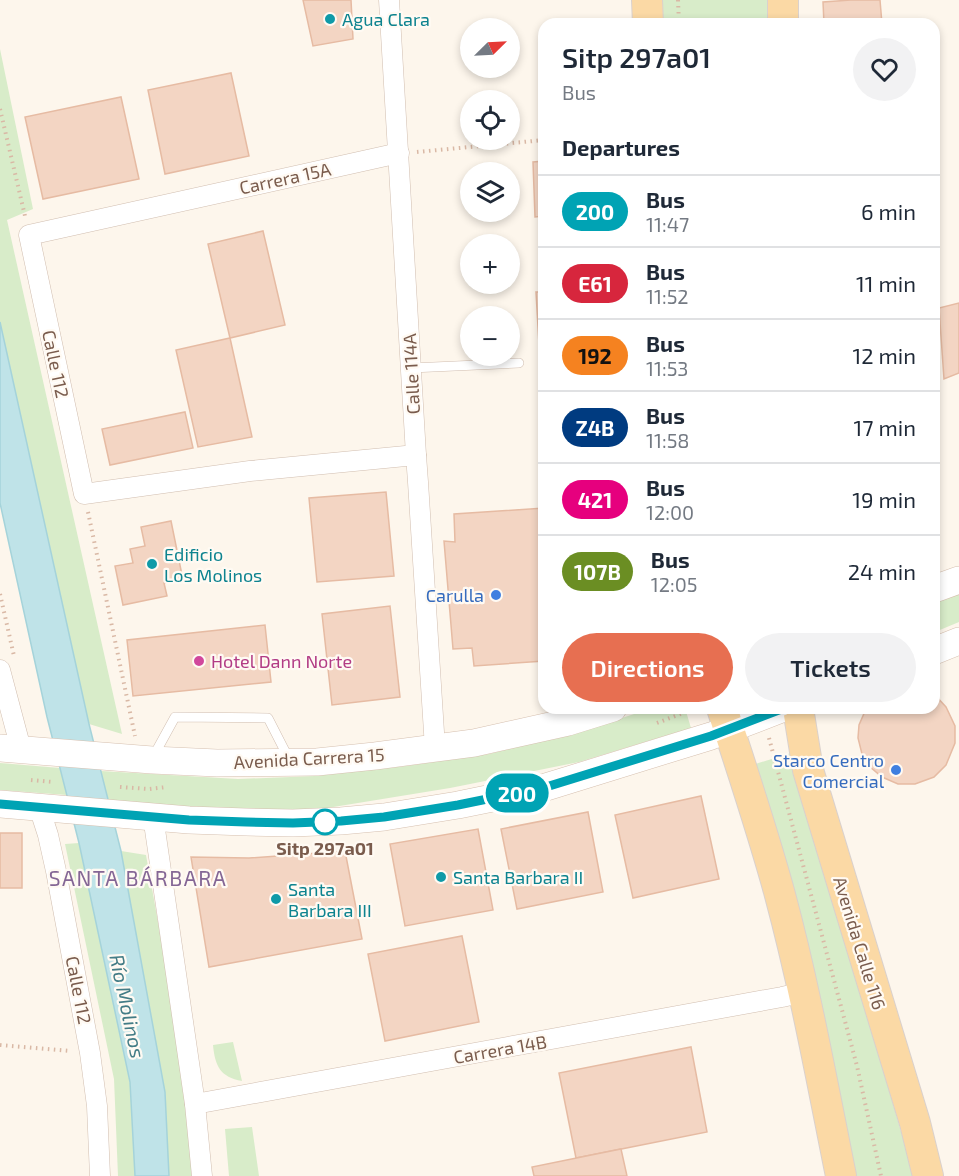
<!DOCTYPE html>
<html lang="en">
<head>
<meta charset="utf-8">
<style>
  body { margin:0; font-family:"Exo 2",sans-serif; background:#f2f2f3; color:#1f2937; height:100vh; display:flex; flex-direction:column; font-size:22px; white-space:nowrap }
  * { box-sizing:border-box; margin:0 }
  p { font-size:20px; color:#747a83 }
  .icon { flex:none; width:33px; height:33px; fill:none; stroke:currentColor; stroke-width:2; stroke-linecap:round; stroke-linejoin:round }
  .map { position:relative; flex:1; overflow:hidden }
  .side { position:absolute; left:538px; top:18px; width:402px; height:696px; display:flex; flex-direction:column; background:#fff; border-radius:18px; box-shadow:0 3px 9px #0003 }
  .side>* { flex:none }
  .badge { padding:0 12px; border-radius:20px; font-size:21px; line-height:39px }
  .needle { width:39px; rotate:66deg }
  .fabs { position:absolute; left:460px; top:18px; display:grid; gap:12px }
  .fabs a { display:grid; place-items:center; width:60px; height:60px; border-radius:50%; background:#fff; box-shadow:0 3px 9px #0003; font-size:30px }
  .map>.badge { position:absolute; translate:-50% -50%; box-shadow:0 0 0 3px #fff }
  h2 { padding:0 24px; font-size:22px; line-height:54px }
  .round { display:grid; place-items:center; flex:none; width:63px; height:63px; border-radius:32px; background:#f2f2f3 }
  .summary { display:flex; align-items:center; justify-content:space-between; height:102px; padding:0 24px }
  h1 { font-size:28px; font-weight:600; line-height:45px }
  .action { display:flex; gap:12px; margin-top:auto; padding:12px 24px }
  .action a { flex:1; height:69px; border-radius:36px; background:#e76f51; color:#fff; font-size:24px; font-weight:600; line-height:69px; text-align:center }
  .action a+a { background:#f2f2f3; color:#1f2937 }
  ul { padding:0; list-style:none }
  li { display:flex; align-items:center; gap:18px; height:72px; padding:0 24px; border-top:2px solid #e0e1e3 }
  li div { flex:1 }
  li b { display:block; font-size:22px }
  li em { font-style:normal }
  li .badge { min-width:66px; font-weight:700; text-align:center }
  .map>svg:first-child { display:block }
  .green { fill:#d8ecc9 }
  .water { fill:#bfe3e8; stroke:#a5d3da; stroke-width:1.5 }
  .building { fill:#f3d5c3; stroke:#e6bba3; stroke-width:1.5 }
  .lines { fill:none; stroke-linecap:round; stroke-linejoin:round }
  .service-casing { stroke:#d1beb0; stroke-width:10 }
  .minor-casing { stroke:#d1beb0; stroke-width:21 }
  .secondary-casing { stroke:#d6c0b0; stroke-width:28 }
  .primary-casing { stroke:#dad1cd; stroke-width:32 }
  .path { stroke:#d9b8a5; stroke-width:4; stroke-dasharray:1.5 4.5; stroke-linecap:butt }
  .service { stroke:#fff; stroke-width:9 }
  .minor { stroke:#fff; stroke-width:20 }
  .secondary { stroke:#fff; stroke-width:27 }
  .primary { stroke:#fbd9a5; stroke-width:30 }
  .line-casing { stroke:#fff; stroke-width:14 }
  .line { stroke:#00a3b4; stroke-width:9 }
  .culture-dot { fill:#0f9aa8; stroke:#fffaf3; stroke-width:2 }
  .shop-dot { fill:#3f7fe0; stroke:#fffaf3; stroke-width:2 }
  .hotel-dot { fill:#d1479c; stroke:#fffaf3; stroke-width:2 }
  .stop-dot { fill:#fff; stroke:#00a3b4; stroke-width:3 }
  .labels { text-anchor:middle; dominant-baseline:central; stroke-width:4.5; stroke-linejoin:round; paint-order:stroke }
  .culture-label { font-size:18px; fill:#0d838f; stroke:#fffaf3; text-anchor:start }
  .street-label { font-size:18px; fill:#7a5c4d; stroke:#fffaf3 }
  .shop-label { font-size:18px; fill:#366cbe; stroke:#fffaf3; text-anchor:end }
  .hotel-label { font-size:18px; fill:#b23c85; stroke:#fffaf3; text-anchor:start }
  .stop-label { font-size:18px; font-weight:bold; fill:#7a5c4d; stroke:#fffaf3 }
  .water-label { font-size:20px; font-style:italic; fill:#437c86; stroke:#fffaf3 }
  .quarter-label { font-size:21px; letter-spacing:1.5px; fill:#846695; stroke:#fffaf3 }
</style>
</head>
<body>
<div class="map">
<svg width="959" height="1176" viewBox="0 0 959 1176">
  <rect width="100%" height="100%" fill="#fdf6ec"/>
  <!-- green -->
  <g class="green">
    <polygon points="658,0 767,0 768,24 660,24"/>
    <polygon points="0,49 33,209 7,220 122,734 89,724 0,322"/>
    <polygon points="959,592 959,622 935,632 935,601"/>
    <polygon points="652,708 685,708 691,728 579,762 450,788 315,810 225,809 108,802 101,771 238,779 315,776 406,766 489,754 592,728"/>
    <polygon points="791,753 914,1176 855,1176 752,765"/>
    <polygon points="0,763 60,768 67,795 0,790"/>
    <polygon points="79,843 130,1083 135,1176 118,1176 114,1079 65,844"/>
    <polygon points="121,851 146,855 188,1089 193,1176 169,1176 165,1092"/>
    <path d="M233,1042L242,1081C220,1077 215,1066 213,1045Z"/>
    <polygon points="252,1127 259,1176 229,1176 225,1129"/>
  </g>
  <!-- water -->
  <polygon class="water" points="0,322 89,724 121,851 165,1092 169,1176 135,1176 130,1082 79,843 47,717 0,503"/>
  <!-- building -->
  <g class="building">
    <polygon points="303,0 351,0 353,39 313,46"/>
    <polygon points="851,0 880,0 882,24 824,24 823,2"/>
    <polygon points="231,73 249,156 165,174 148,90"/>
    <polygon points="121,97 139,179 43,199 25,117"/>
    <polygon points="544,161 544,216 535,217 533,162"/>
    <polygon points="263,231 285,325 230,338 208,244"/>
    <polygon points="536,292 544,292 544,397 542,397"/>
    <polygon points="959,303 959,373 944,379 939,308"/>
    <polygon points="230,338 252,437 198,447 176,350"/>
    <polygon points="185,412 193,448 110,465 102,429"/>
    <polygon points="386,492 394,576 317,582 309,498"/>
    <polygon points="544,508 544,661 474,666 472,648 453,649 444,541 455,542 454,514"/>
    <polygon points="171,521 183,580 164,583 167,596 123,605 115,566 133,563 130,549 145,546 141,527"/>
    <polygon points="390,606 400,697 332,705 322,614"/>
    <polygon points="265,625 271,682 133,696 127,640"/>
    <polygon points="935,695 946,707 955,726 955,743 946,765 934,777 915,784 898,784 882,777 869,766 862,754 858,738 859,725 866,709 867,708 934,708"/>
    <polygon points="701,796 719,879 633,898 615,815"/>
    <polygon points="588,812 603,892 517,909 501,829"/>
    <polygon points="478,829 493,910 405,926 390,844"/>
    <rect x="0" y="833" width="22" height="55"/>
    <polygon points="345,851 362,939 209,967 191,857 249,858"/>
    <polygon points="462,936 479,1022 385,1041 368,954"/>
    <polygon points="691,1047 707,1132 576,1158 559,1073"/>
    <polygon points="621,1149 627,1176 534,1176 532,1167"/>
  </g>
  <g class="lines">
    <defs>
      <g id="service">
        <polyline points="411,368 519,363"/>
        <polyline points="153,757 175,717 268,718 289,759"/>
      </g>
      <g id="minor">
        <polyline points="389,0 416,455 418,482 435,748"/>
        <polyline points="399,153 29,235 84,494 250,471 416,455"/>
        <polyline points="0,670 21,749"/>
        <polyline points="39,807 48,835 56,871 90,1053 97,1106 100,1176"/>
        <polyline points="153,816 195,1104 202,1176"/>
        <polyline points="195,1104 782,997 804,992"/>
      </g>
      <g id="secondary">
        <polyline points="934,589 959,580"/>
        <polyline points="934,651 959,641"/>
        <polyline points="0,748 152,760 217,763 317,762 375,756 474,743 568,722 613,708"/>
        <polyline points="0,804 189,820 246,822 293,823 341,821 384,817 458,805 546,787 711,736 784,708"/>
      </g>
      <g id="primary">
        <polyline points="647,0 648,24"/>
        <polyline points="783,0 783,24"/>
        <path d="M722,708C742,770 763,832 780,895C805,988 822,1082 841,1176"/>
        <polyline points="798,708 808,770 915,1123 928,1176"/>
      </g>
    </defs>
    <!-- service casing -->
    <use href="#service" class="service-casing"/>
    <!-- minor casing -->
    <use href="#minor" class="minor-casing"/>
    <!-- secondary casing -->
    <use href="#secondary" class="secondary-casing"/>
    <!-- primary casing -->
    <use href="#primary" class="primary-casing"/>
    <!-- path -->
    <g class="path">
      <polyline points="678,0 679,24"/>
      <polyline points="0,109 25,216"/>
      <polyline points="417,152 544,140"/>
      <polyline points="88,512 135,736"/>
      <polyline points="0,594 14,656"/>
      <polyline points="657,723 696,708"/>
      <polyline points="769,738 857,1066 881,1176"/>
      <polyline points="31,780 53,782"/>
      <polyline points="120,787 149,789 167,787"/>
      <polyline points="0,1045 71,1051"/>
    </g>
    <!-- service -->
    <use href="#service" class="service"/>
    <!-- minor -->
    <use href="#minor" class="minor"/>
    <!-- secondary -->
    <use href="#secondary" class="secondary"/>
    <!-- primary -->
    <use href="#primary" class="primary"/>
  </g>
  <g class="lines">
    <defs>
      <polyline id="line" points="0,804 189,820 246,822 293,823 341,821 384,817 458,805 546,787 711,736 784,708"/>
    </defs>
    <!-- line casing -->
    <use href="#line" class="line-casing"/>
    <!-- line -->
    <use href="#line" class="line"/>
  </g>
  <!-- markers -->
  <g class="culture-dot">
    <circle cx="330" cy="19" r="6"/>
    <circle cx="152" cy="564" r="6"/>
    <circle cx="441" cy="877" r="6"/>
    <circle cx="276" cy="899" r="6"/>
  </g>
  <g class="shop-dot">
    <circle cx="496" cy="595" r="6"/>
    <circle cx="896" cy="770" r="6"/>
  </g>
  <circle class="hotel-dot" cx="199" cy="661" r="6"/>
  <circle class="stop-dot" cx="325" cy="822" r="12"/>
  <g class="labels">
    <!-- culture labels -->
    <g class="culture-label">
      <text x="342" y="19">Agua Clara</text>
      <text x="164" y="554">Edificio<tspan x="164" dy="21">Los Molinos</tspan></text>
      <text x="453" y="877">Santa Barbara II</text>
      <text x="288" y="889">Santa<tspan x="288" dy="21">Barbara III</tspan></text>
    </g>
    <!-- street labels -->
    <g class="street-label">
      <text transform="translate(285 178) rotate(-12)">Carrera 15A</text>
      <text transform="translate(56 364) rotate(78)">Calle 112</text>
      <text transform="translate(411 374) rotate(-93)">Calle 114A</text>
      <text transform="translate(309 758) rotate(-3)">Avenida Carrera 15</text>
      <text transform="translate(860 943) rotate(73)">Avenida Calle 116</text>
      <text transform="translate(79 990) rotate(79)">Calle 112</text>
      <text transform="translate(500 1049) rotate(-10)">Carrera 14B</text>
    </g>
    <!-- shop labels -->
    <g class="shop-label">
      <text x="484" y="595">Carulla</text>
      <text x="884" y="760">Starco Centro<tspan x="884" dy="21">Comercial</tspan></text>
    </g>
    <!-- hotel labels -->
    <g class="hotel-label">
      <text x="211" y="661">Hotel Dann Norte</text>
    </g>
    <!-- stop labels -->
    <g class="stop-label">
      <text x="325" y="848">Sitp 297a01</text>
    </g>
    <!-- water labels -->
    <g class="water-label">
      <text transform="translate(128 1006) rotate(78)">Río Molinos</text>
    </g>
    <!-- quarter labels -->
    <g class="quarter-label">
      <text x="138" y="877">SANTA BÁRBARA</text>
    </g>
  </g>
</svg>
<div class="fabs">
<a><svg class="needle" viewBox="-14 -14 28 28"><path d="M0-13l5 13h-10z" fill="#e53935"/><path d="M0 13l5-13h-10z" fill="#747a83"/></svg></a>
<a><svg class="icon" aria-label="locate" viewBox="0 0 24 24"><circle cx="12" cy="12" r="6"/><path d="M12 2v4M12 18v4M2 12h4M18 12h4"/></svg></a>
<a><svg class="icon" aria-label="layers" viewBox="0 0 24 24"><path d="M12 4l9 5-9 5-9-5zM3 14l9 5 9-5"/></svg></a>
<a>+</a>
<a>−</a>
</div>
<b class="badge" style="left:517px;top:793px;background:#00a3b4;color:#fff">200</b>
<section class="side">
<div class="summary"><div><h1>Sitp 297a01</h1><p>Bus</p></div><a class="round"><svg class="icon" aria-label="heart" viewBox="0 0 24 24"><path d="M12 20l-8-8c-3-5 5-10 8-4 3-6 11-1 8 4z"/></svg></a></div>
<h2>Departures</h2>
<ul>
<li><span class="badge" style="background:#00a3b4;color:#fff">200</span><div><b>Bus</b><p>11:47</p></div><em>6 min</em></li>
<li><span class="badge" style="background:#d7263d;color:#fff">E61</span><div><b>Bus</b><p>11:52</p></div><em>11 min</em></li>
<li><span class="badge" style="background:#f58220;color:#111">192</span><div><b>Bus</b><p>11:53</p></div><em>12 min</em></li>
<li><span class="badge" style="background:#003b80;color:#fff">Z4B</span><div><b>Bus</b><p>11:58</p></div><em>17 min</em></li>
<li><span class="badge" style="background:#e6007e;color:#fff">421</span><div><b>Bus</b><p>12:00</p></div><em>19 min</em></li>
<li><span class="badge" style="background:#6b8e23;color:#fff">107B</span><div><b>Bus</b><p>12:05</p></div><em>24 min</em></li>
</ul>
<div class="action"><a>Directions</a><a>Tickets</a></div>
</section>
</div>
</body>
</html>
